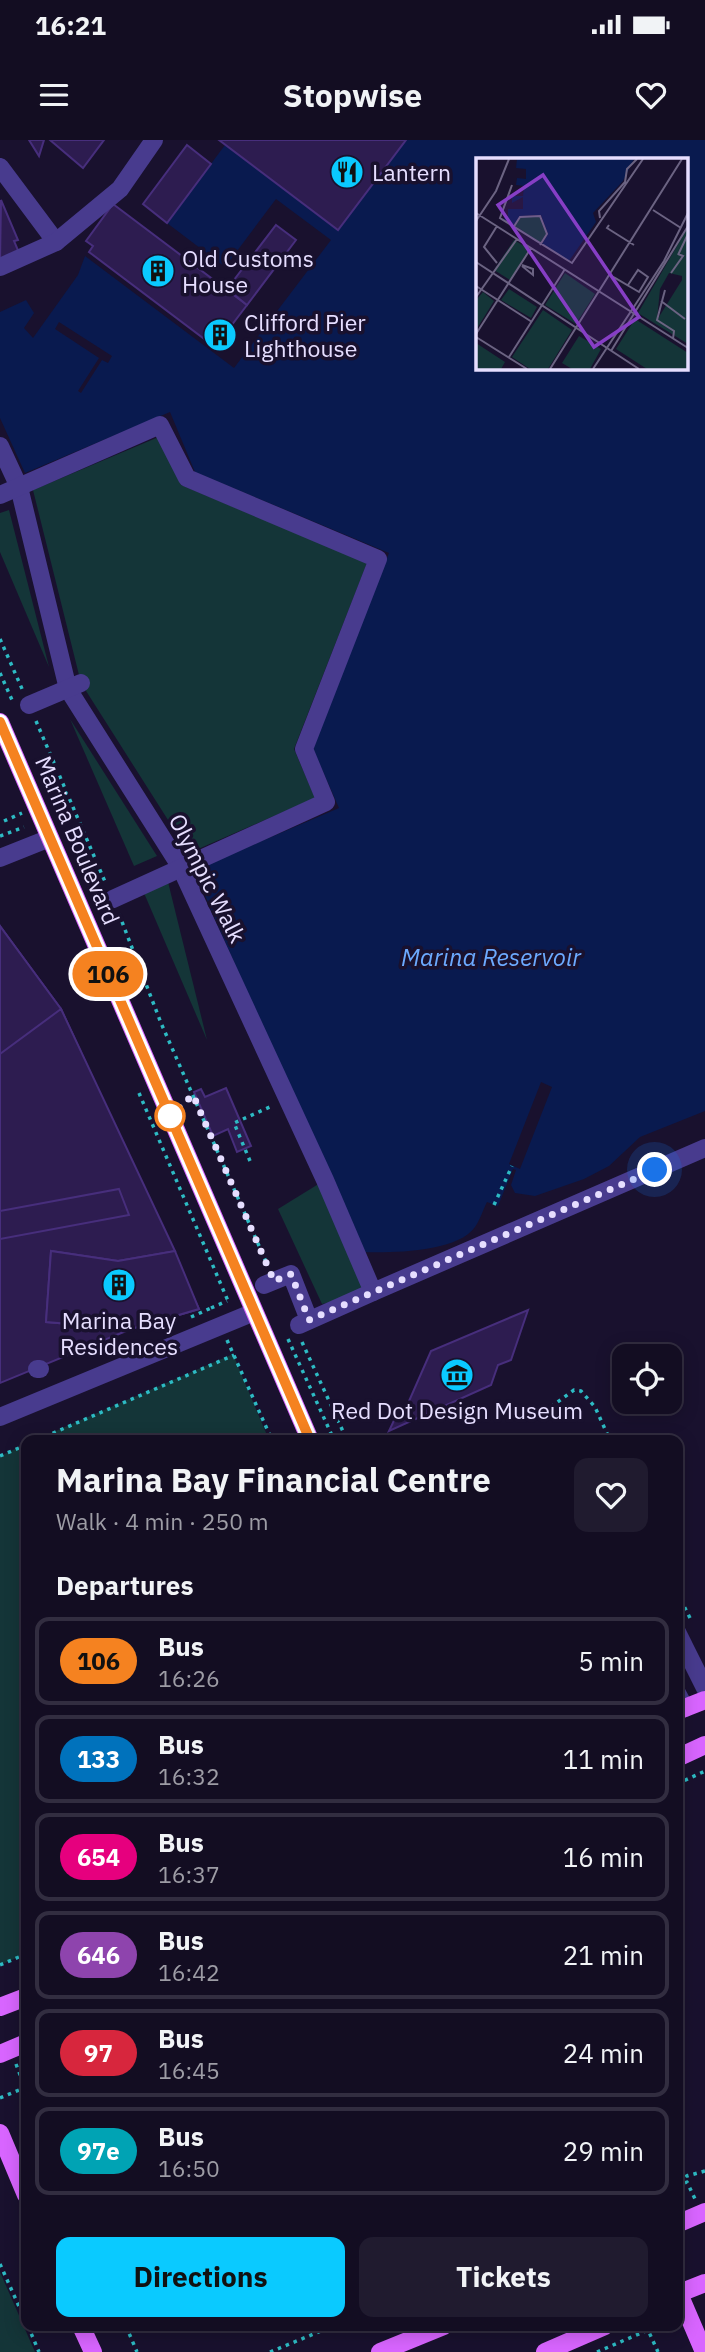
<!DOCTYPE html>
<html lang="en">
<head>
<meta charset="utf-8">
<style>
  body { margin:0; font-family:"IBM Plex Sans",sans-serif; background:#201b2f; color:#f1f3f6; height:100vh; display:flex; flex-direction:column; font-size:26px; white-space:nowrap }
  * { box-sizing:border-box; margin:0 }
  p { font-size:23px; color:#9d9ca5 }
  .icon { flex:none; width:38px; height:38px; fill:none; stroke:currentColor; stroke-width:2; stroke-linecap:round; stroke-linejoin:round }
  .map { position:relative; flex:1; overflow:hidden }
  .details { position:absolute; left:21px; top:1295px; width:662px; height:896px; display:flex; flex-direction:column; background:#130d22; border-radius:14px; box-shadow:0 4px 18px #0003,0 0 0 2px #322d40 }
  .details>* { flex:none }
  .badge { padding:0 14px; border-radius:23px; font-size:24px; line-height:46px }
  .controls { position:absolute; left:612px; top:1204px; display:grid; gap:14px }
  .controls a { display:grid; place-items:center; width:70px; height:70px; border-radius:14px; background:#130d22; box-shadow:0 4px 18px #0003,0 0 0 2px #322d40; font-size:35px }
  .you { position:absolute; width:35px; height:35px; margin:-18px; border:5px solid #fff; border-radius:50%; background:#1a73e8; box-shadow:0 0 0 10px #1a73e833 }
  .map>.badge { position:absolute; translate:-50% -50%; box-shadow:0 0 0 4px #fff }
  h2 { padding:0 35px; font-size:26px; line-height:63px }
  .round { display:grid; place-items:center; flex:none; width:74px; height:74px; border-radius:14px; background:#201b2f }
  .headline { display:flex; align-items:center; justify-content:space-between; height:119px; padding:0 35px }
  h1 { font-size:33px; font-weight:800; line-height:52px }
  .cta { display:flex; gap:14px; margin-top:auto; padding:14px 35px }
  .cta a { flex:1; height:80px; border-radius:14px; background:#0acaff; color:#111; font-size:28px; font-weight:800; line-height:80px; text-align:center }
  .cta a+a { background:#201b2f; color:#f1f3f6 }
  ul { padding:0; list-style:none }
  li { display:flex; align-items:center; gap:21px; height:88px; margin:0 14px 10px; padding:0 21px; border:4px solid #322d40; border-radius:14px }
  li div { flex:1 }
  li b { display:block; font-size:26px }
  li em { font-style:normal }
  li .badge { min-width:77px; font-weight:700; text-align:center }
  .status { display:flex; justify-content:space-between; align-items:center; height:49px; padding:0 35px; background:#130d22; direction:ltr }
  .status svg { height:19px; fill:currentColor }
  header { display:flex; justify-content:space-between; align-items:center; height:91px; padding:0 35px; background:#130d22; font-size:32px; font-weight:800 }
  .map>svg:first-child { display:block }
  .green { fill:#143538 }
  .water { fill:#091a4f; fill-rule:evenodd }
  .pier { fill:#19112e }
  .building { fill:#2d1c50; stroke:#472e7c; stroke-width:2 }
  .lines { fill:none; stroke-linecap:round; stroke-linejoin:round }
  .path { stroke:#2dbbc4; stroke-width:3.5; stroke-dasharray:3.5 5; stroke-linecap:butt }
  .minor { stroke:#483b8e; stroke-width:18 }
  .major { stroke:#d865ff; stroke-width:18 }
  .line-casing { stroke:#fff; stroke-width:16 }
  .line { stroke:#f58220; stroke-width:10 }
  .walk { stroke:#e6deff; stroke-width:7; stroke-dasharray:0 12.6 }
  .stop-dot { fill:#fff; stroke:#f58220; stroke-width:3.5 }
  .labels { text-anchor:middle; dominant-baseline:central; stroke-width:7; stroke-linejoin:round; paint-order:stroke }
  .poi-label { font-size:23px; fill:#e6deff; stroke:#19112e; text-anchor:start }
  .street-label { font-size:23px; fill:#e6deff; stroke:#19112e }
  .water-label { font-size:24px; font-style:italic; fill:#6caaff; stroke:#19112e }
  .inset-road { fill:none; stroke:#6b6382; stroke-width:2 }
  .view { fill:#863ec5; fill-opacity:0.15; stroke:#863ec5; stroke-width:3.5 }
  .inset-edge { fill:none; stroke:#e6deff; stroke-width:3.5 }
</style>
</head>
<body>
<div class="status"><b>16:21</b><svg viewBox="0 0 49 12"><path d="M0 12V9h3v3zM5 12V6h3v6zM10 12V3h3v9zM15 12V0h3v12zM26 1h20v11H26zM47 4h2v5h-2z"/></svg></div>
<header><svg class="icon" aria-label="menu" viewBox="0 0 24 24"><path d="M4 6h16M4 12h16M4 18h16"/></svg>Stopwise<svg class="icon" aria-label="heart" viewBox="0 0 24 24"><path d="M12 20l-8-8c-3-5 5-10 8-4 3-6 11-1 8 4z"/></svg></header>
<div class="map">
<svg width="705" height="2212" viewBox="0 0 705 2212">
  <rect width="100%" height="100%" fill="#19112e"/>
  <!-- green -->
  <g class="green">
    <polygon points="161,296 181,345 367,423 294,609 315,658 189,713 81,543 33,350"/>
    <polygon points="9,370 49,527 0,412 0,373"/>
    <polygon points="70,579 157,716 134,726"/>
    <polygon points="168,742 207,900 144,753"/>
    <polygon points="325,1040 373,1152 322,1164 278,1069"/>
    <polygon points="233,1214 269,1300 35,1300"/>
    <polygon points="26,1304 26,1814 0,1825 0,1316"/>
    <polygon points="0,2132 35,2212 0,2212"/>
  </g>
  <!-- water -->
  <path class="water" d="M406,0H705V971L640,997L609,1026L584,1039L535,1056L515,1053L511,1045L516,1030L513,1029L498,1066L487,1062C483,1070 480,1080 475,1087C457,1113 388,1113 360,1112L194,730L339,668L313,609L389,413L195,332L170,272L25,333L0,278V172L26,160L34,173L24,188L33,198L78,135L85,116L234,228L331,100L276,59L225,127L167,83L225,5L338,90ZM477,19H686V228H477Z"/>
  <!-- pier -->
  <g class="pier">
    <polygon points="59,182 112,216 108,223 102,220 81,253 78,251 99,218 55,189"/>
    <polygon points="541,942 552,947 520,1029 509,1024"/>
  </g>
  <!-- building -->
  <g class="building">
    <polygon points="29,0 44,0 39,16"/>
    <polygon points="50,0 104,0 83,28"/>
    <polygon points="219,0 406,0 338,90"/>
    <polygon points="187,5 211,24 167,83 143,64"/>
    <polygon points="1,60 18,100 14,101 20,115 0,123"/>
    <polygon points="113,64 247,165 215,207 89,112 93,106 86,101"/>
    <polygon points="276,85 296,100 247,165 227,149"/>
    <circle cx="220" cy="195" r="11"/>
    <polygon points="0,786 61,869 0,914"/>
    <polygon points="0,786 61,869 199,1169 131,1189 46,1182 0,1189"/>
    <polygon points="61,869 175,1111 118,1121 51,1111 46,1182 131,1189 0,1243 0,914"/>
    <polygon points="226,948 251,1006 237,1012 228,989 213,996 194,952 201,949 205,957"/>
    <polygon points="119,1049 129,1075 0,1099 0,1071"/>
    <polygon points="51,1111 118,1121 175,1111 199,1169 131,1189 46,1182"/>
    <polygon points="528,1170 511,1220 498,1225 491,1245 389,1291 398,1272 406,1268 431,1211"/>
  </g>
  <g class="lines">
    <!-- path -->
    <g class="path">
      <polyline points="0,499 23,551"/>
      <polyline points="0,533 12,560"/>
      <polyline points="36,581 106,744"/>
      <polyline points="4,681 22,673"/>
      <polyline points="0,696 24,687"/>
      <polyline points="119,774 161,883 267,1124"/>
      <polyline points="139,953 228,1161"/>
      <polyline points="250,1021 234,983 272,966"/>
      <polyline points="494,1065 512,1026"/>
      <polyline points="211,1168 227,1161"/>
      <polyline points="191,1177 211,1168"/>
      <polyline points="288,1199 334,1300"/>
      <polyline points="227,1200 272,1300"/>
      <polyline points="302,1202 347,1300"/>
      <polyline points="544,1272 574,1250 581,1251 595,1267 610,1300"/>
      <polyline points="37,1300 234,1215"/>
      <polyline points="0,1316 26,1305"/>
      <polyline points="677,1452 690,1478"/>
      <polyline points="677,1644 705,1631"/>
      <polyline points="0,1825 26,1814"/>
      <polyline points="16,1924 26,1951"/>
      <polyline points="0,1958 24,1948"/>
      <polyline points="677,2020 687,2036 705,2031"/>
      <polyline points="677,2046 687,2042 695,2059"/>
      <polyline points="0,2124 26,2182"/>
      <polyline points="28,2186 39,2212"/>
      <polyline points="126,2186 137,2212"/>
      <polyline points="646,2186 648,2190 659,2186"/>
      <polyline points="270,2212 333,2186"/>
      <polyline points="597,2212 648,2190 658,2212"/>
    </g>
    <!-- minor -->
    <g class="minor">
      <polyline points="0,27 56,102"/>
      <polyline points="0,127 56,102 120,49 154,0"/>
      <polyline points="0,306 19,347 68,549 180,726 325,1040 373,1152 705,1008"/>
      <polyline points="0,355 160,285 187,338 378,419 304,609 326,662 113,759"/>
      <polyline points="29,565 81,543"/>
      <polyline points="0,718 50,698"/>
      <polyline points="264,1145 291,1134 309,1180"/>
      <polyline points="299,1185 373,1152"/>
      <polyline points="37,1229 40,1229"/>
      <polyline points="0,1277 254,1172"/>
      <polyline points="677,1492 705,1548"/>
      <polyline points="677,1553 685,1568"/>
    </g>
    <!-- major -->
    <g class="major">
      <polyline points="0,582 310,1300"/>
      <polyline points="677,1571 705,1560"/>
      <polyline points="677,1618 705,1605"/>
      <polyline points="0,1867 26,1857"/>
      <polyline points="0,1914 26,1903"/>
      <polyline points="0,1993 26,2055"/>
      <polyline points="677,2084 705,2072"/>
      <polyline points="677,2149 704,2212"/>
      <polyline points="677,2154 705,2143"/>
      <polyline points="81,2186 93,2212"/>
      <polyline points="380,2212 444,2186"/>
      <polyline points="545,2212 605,2186"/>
    </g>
  </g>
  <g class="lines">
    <defs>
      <polyline id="line" points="0,582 310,1300"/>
    </defs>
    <!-- line casing -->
    <use href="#line" class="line-casing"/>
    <!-- line -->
    <use href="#line" class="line"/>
    <!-- walk -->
    <polyline class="walk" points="170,976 193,955 274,1141 291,1134 309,1180 655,1030"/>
  </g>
  <!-- icons -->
  <defs>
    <symbol id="restaurant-disc" viewBox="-11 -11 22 22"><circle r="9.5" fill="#0acaff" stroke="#19112e"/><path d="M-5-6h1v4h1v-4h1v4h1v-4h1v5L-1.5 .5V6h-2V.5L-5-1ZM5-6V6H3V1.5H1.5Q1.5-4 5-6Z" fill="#111"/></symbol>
    <symbol id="building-disc" viewBox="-11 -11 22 22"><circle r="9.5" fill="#0acaff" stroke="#19112e"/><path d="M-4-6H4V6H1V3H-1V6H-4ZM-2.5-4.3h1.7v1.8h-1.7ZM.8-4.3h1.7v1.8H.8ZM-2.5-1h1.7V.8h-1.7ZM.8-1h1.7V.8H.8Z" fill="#111"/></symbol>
    <symbol id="museum-disc" viewBox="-11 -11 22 22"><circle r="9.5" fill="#0acaff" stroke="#19112e"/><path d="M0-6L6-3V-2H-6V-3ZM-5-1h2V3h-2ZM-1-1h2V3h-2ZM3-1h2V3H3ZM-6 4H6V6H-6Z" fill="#111"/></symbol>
  </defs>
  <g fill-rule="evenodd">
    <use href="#restaurant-disc" x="328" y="13" width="38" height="38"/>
    <use href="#building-disc" x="139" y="112" width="38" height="38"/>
    <use href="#building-disc" x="201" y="176" width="38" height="38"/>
    <use href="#building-disc" x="100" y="1126" width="38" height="38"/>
    <use href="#museum-disc" x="438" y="1216" width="38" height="38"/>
  </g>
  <!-- markers -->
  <circle class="stop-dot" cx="170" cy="976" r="14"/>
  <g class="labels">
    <!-- poi labels -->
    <g class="poi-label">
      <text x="372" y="32">Lantern</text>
      <text x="182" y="118">Old Customs<tspan x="182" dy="26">House</tspan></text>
      <text x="244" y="182">Clifford Pier<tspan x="244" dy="26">Lighthouse</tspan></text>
      <text x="119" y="1180" text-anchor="middle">Marina Bay<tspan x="119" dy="26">Residences</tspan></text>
      <text x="457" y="1270" text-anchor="middle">Red Dot Design Museum</text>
    </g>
    <!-- street labels -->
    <g class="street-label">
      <text transform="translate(78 700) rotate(67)">Marina Boulevard</text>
      <text transform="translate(208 738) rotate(63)">Olympic Walk</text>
    </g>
    <!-- water labels -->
    <g class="water-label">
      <text x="491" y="817">Marina Reservoir</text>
    </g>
  </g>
  <!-- overview -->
  <g transform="translate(476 18)">
    <rect width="212" height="212" fill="#19112e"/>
    <path d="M64,58L71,76L65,85L39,68L45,59ZM212,69V186L162,155ZM193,115L206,118V122L181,162L184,131ZM38,82L53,91L34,122L18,112ZM89,115L119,136L100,166L69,147ZM33,131L61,149L55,160L25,142ZM7,134L18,143L0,172V142ZM67,152L96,172L72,211H54L36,199ZM159,161L212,195V211H171L140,191ZM103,178L125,191L114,211H96L86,205ZM0,185L29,204L25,211H0Z" fill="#143538" fill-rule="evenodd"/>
    <path d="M41,1H158L147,23L117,55L120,64L93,103L66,86L72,76L65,57L44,58L38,67L27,61L32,58V51H47V39L36,45V38H47L48,28L40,27L41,20L50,21V11L40,10Z" fill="#091a4f"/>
    <path class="inset-road" d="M36,27L24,60L96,105L167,1M177,52L205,70M0,55L212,190M124,60L123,53L149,24L151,11L161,1M0,63L20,33L33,1M133,67L131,70L158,87M37,70L44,59L64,58L71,76L64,87M202,97L212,76M0,104L163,211M21,105L8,89L21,68M46,108L57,117V111L46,107M195,115L207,98L202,96M137,119L139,120L163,134L172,119L162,112L152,127M0,128L56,164M189,132L181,162L198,173L197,181M0,139L41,81M185,143L209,161M0,176L55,90M0,179L51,211M135,193L212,68M33,199L89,111M74,211L206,1M117,211L188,103L212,55"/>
    <path class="view" d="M67,17L163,159L118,189L22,47Z"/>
    <rect width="212" height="212" class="inset-edge"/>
  </g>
</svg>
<div class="controls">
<a><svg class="icon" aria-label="locate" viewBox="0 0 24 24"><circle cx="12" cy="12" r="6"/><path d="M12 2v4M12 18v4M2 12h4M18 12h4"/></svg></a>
</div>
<div class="you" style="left:655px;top:1030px"></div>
<b class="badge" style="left:108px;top:834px;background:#f58220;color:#111">106</b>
<section class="details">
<div class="headline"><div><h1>Marina Bay Financial Centre</h1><p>Walk · 4 min · 250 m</p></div><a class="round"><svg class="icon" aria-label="heart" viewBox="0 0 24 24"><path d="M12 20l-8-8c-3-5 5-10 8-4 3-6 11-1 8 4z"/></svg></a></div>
<h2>Departures</h2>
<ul>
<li><span class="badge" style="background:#f58220;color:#111">106</span><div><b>Bus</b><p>16:26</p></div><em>5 min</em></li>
<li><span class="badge" style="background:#0072bc;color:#fff">133</span><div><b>Bus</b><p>16:32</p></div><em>11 min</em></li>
<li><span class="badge" style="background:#e6007e;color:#fff">654</span><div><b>Bus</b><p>16:37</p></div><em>16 min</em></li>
<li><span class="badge" style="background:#8e44ad;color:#fff">646</span><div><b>Bus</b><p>16:42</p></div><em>21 min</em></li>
<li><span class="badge" style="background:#d7263d;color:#fff">97</span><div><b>Bus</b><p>16:45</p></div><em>24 min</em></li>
<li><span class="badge" style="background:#00a3b4;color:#fff">97e</span><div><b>Bus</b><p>16:50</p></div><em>29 min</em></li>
</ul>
<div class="cta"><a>Directions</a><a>Tickets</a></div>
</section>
</div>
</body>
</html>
